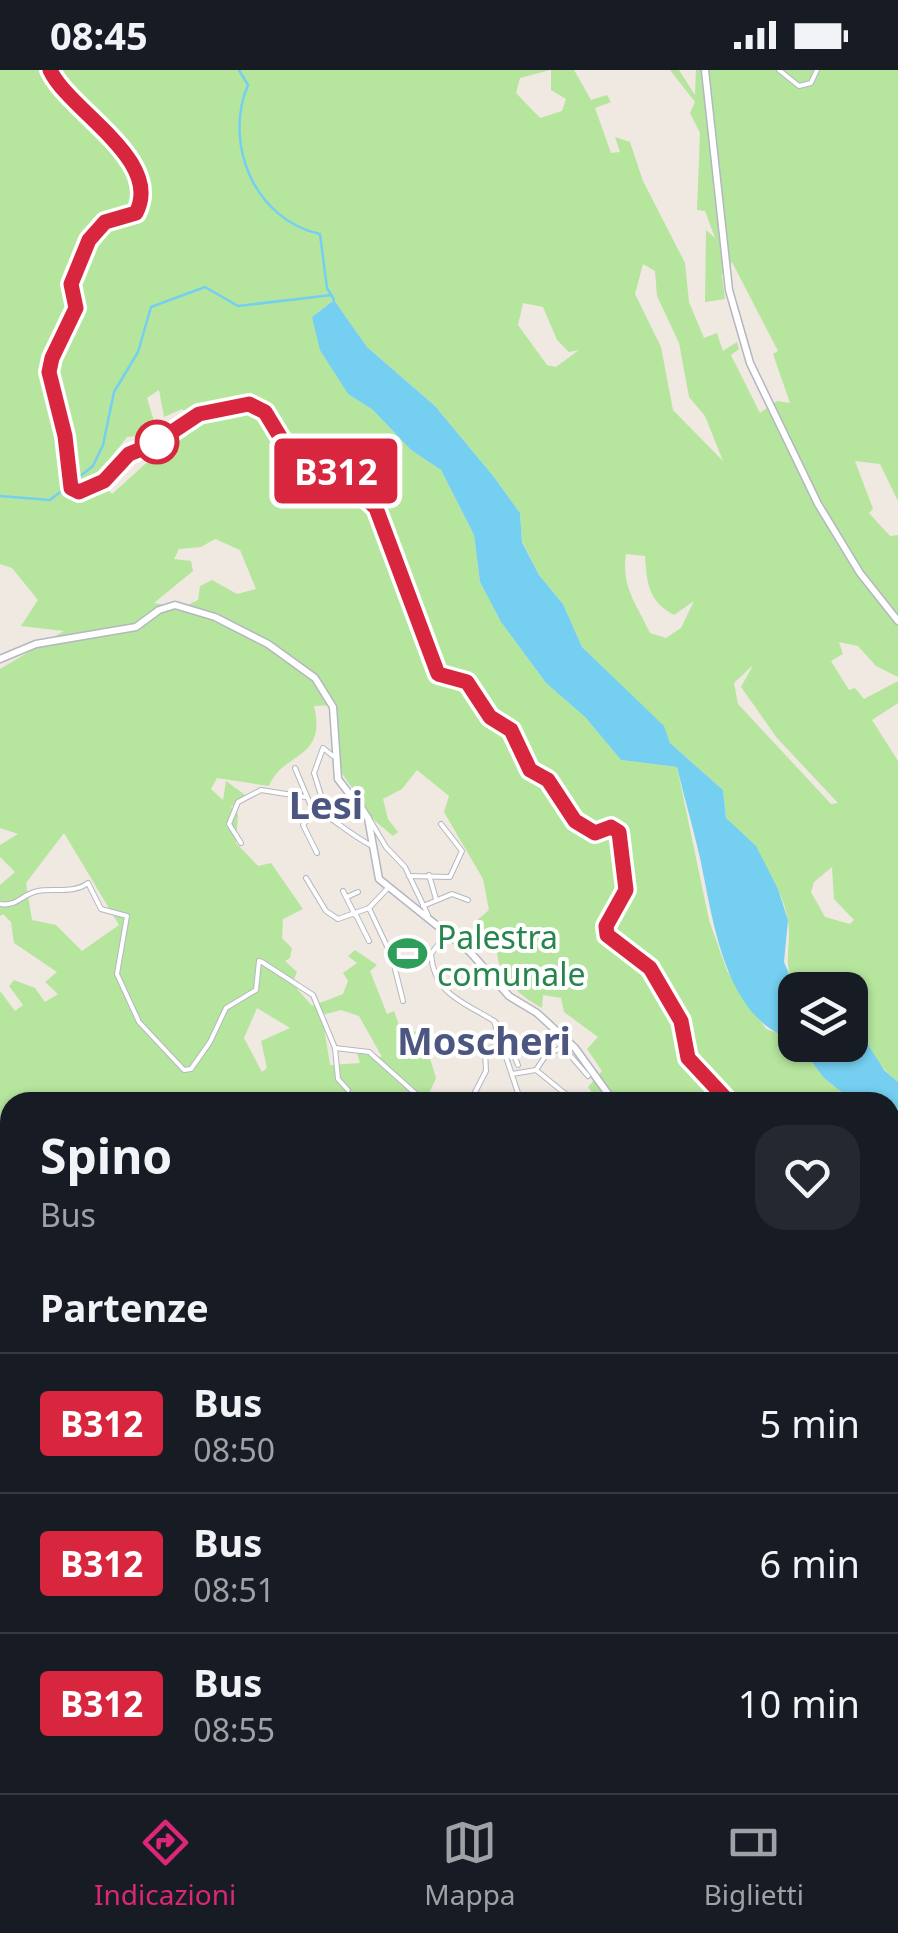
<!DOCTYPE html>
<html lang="it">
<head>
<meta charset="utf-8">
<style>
  body { margin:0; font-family:"Noto Sans",sans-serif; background:#242831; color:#f1f3f6; height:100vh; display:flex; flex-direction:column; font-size:38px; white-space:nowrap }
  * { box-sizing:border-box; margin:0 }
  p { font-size:32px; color:#9ea1a6 }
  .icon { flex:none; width:55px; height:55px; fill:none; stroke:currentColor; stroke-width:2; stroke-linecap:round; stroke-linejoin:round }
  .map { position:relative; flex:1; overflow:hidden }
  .sheet { position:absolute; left:0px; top:1022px; width:900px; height:702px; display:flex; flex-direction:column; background:#171b24; border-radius:30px 30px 0 0; box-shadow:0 2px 8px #0004 }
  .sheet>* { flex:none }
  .badge { padding:0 20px; border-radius:8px; font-size:35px; line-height:65px }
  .controls { position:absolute; left:778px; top:902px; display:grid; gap:20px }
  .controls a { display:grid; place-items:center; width:90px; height:90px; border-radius:20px; background:#171b24; box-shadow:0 2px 8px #0004; font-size:50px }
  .map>.badge { position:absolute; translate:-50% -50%; box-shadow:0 0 0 5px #fff }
  h2 { padding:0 40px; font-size:38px; line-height:90px }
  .round { display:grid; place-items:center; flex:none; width:105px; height:105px; border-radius:30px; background:#242831 }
  .headline { display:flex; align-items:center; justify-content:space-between; height:170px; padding:0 40px }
  h1 { font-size:48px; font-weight:700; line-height:75px }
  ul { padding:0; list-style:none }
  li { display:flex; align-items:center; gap:30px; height:140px; padding:0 40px; border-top:2px solid #363941 }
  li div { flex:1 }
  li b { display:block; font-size:38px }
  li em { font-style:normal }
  li .badge { min-width:110px; font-weight:700; text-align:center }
  .status { display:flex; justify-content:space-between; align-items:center; height:70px; padding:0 50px; background:#171b24; direction:ltr }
  .status svg { height:28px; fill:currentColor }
  .tab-bar { display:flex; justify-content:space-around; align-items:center; height:140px; border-top:2px solid #363941; background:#171b24; font-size:28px; color:#9ea1a6 }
  .tab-bar a { display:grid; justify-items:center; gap:5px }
  .tab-bar .selected { color:#db2777 }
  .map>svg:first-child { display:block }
  .green { fill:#b6e59e; fill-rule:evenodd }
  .water { fill:#75cff0 }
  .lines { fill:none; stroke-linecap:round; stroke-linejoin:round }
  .stream { stroke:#75cff0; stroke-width:2.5 }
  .street-casing { stroke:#b4b7c1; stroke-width:6 }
  .secondary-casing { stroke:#b4b7c1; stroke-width:9 }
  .primary-casing { stroke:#c9c9c9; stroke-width:10 }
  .street { stroke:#fff; stroke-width:4 }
  .secondary { stroke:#fff; stroke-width:6 }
  .primary { stroke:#f2d163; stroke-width:8 }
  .line-casing { stroke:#fff; stroke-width:22 }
  .line { stroke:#d7263d; stroke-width:15 }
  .stop-dot { fill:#fff; stroke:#d7263d; stroke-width:5 }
  .labels { text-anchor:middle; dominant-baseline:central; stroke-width:8; stroke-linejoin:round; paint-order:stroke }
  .leisure-label { font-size:32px; fill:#27864d; stroke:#fff; text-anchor:start }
  .quarter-label { font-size:38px; font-weight:bold; fill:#4d5680; stroke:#fff }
</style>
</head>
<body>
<div class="status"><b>08:45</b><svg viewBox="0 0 49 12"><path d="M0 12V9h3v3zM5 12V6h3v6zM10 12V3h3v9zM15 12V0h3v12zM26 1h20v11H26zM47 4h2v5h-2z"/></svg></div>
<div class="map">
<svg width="898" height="1723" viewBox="0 0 898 1723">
  <rect width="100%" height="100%" fill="#efe9e1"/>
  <!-- green -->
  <g class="green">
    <path d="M0,0H550L520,8L516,23L540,48L562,41L566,29L551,20V0H574L591,30L607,25L611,32L595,38L611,83L620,82L615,67L630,72L643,111L685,193L689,232L704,268L717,263L723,281L737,272L739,279L731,285L760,343L777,331L790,333L773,284L778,281L732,192L722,205L725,229L705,232L706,160L715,168L705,141L697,140L700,63L690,43L695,32L670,0H679L695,25L696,0H898V431L880,394L855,391L873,439L869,443L890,466L898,465V607L876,596L858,576L839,572L843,584L831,591L849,620L855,618L864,629L898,611V633L872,650L898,691V1012C870,989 850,956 850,920H796C781,891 792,880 788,850C782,814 751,772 726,748L723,720L670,673L663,656L582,577L563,534L539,505L522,471L520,443L494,407L435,336L367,277L334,230L312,247L348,324L373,340L411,380L441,400L474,465L480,512L501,552L546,613L585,647L621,690L677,697L709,850L727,901L766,959L795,969L824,1008L854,1032H589L596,1028L588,1017L602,1001L587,979L598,967L564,942L561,928L543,925L542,938C518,925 496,906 497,877L474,872L475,852L489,840L483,809L444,742L449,726L417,700L402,719L383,729L388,749L398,762L393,766L375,751L339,699L337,635L314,636C327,691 283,681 269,716L217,708L211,719L223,730L226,711L245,725L231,737L238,744L236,773L258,796L271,793L303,839L283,849L282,868L292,878L290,888L285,891L297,902L292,913L312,936L343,924L348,911L343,903L357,893L348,886L355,880L377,895L370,901L387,944L394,941L401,961L422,962L436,1008L427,1028L406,1025L409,1032H92L63,1023L67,1032H10V1683L0,1680V921L15,941L23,935L9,916L14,910L35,918L45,932L58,924L45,912L57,902L14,873L11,852L3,844L0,846V815L15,802L0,787V775L18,764L0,758V599L64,561L21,556L38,530L12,498L0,494ZM643,194L655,201L657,226L679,273L689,327L705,346L723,391L673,340L661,277L635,224ZM523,233L543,237L557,270L569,282L579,280L556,297L547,295L518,255ZM159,320L164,347L182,339L195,349L112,424L102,414L104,396L127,367L158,364L147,328ZM215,469L240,480L256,519L237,524L212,510L200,516L198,530L182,538L154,533L193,501L191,491L174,489L179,479L201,477ZM626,484L645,486C647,513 648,531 674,545L694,531L681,558L666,568L650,563C637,535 621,517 626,484ZM753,595L741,617L777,668L838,733L831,734L738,634L734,613ZM64,763L119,855L82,881L56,855L32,850L26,813ZM832,797L834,829L854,850L850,854L825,847L811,822L814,812ZM257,938L290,958L261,971L267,998L262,1002L244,968ZM341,940L359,946L382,987L357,983L360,993L330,995L322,945Z"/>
    <path d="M890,1072H898V1305C882,1283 892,1246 896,1224L890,1214Z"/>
    <polygon points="890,1306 898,1312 898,1452 890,1448"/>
    <path d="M101,1715H825L818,1723H175C153,1719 119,1723 101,1715Z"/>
  </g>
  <!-- water -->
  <g class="water">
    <path d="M334,230L367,277L435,336L494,407L520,443L522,472L539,505L563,534L582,577L664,656L670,673L723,720L726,748L756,776L778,819L788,850L784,892L796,920L795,970C724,951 713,848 700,788C693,757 684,727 677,697L621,690L585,647L546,613L501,552L480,512L474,465L441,400L411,380L373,340L348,324L320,280L312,247Z"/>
    <polygon points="851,948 884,1000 898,1012 898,1072 890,1072 890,1032 854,1032 824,1008 799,975 850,975"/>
  </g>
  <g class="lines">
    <!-- stream -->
    <g class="stream">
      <path d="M239,0L248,15C223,74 255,150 320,164L327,218L334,230"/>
      <polyline points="0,426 50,430 93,396 103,375 114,322 138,282 151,237 205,217 238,236 332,225"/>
      <polyline points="0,1389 10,1400"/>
      <polyline points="890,1454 898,1472"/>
    </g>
    <defs>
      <g id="street">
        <polyline points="779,0 799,16 811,13 817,0"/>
        <polyline points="284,401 304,402"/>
        <path d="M295,698L311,736C333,748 349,764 372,776"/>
        <polyline points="324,735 314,703 323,678 333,686"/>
        <polyline points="361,735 386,777 405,797 428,845"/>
        <polyline points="314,741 303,755 317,783"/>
        <polyline points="241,773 229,754 238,732 261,720 305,727"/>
        <polyline points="429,805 436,829"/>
        <polyline points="409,806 450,807 462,781 441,754"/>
        <polyline points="306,808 326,841 338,849 369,838 387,819"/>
        <polyline points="343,821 355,845"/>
        <polyline points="347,827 358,822"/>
        <path d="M0,834C17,837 22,824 38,821C55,818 73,824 88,813L101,839L127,846L117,904L139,952L184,1000L191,999L210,972L226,938L256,920L259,891L262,892L313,925L335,978L369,982L425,1032"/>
        <polyline points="423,836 452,824 468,830"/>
        <polyline points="369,838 392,887 403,931"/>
        <polyline points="356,845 369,871"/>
        <path d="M446,864L431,884C434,925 464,932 494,951L521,1032"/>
        <polyline points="494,951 504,960 518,995"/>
        <polyline points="335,978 338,1009 348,1020"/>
        <polyline points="536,1000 546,985 563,977 588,1006"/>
        <polyline points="512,1004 536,1000 573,1030"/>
        <polyline points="470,1032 486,1001 485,980 503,975"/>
        <polyline points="0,1321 10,1319"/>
        <polyline points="0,1451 10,1457"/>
        <polyline points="890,1484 898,1484"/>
        <polyline points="890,1703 898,1703"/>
        <polyline points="890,1711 893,1723"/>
      </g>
      <g id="secondary">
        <polyline points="705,0 729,220 750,293 818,434 860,503 898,551"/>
        <polyline points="0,589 36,574 136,557 159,540 175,535 215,547 268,574 315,608 333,637 338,709 368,748 379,809 470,882 509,926 537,943 575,978 614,1032"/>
        <polyline points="898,1277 894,1286 898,1293"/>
        <polyline points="890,1314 898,1319"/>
        <polyline points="0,1647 10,1655"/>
        <polyline points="890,1658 898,1649"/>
        <polyline points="890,1673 898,1683"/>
        <polyline points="89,1715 103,1723"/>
        <polyline points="546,1715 573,1723"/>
        <polyline points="337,1723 467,1715"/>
      </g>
      <g id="primary">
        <path d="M50,0C69,41 164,91 135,143L105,152L89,170L71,214L76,238L52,288L49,302L65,366L71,418L79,422L104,411L129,384L154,374L199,344L249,335L265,343L299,398L336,401L376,438L438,604L467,612L489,647L511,661L530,700L549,709L575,751L595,763L611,757L619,762L625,821L606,856L607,865L650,898L681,951L687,987L729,1032"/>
        <polyline points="890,1103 898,1107"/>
      </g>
    </defs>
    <!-- street casing -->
    <use href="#street" class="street-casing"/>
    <!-- secondary casing -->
    <use href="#secondary" class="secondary-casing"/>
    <!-- primary casing -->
    <use href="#primary" class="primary-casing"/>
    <!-- street -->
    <use href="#street" class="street"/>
    <!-- secondary -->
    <use href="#secondary" class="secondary"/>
    <!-- primary -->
    <use href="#primary" class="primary"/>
  </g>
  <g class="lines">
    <defs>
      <path id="line" d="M50,0C69,41 164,90 136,143L105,152L89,170L71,214L76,238L52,288L49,302L65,366L71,418L79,422L104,411L129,384L154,374L199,344L249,334L265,342L299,398L336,401L376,438L438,604L467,612L490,647L511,660L530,700L548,710L575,751L595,763L611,757L619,762L626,820L606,856L607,865L650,898L681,951L688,988L729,1032"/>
    </defs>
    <!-- line casing -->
    <use href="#line" class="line-casing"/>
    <!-- line -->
    <use href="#line" class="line"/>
  </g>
  <!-- icons -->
  <defs>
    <symbol id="stadium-bare" viewBox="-9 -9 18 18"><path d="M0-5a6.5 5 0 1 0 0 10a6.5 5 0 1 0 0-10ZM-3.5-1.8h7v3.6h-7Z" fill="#2e9e5b" stroke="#fff" stroke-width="2.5" paint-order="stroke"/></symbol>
  </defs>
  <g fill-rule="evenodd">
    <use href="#stadium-bare" x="380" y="856" width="55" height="55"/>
  </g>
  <!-- markers -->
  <circle class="stop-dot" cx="157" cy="372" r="20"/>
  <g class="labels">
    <!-- leisure labels -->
    <g class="leisure-label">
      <text x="437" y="866">Palestra<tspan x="437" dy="37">comunale</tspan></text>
    </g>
    <!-- quarter labels -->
    <g class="quarter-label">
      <text x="326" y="734">Lesi</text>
      <text x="484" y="970">Moscheri</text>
    </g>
  </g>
</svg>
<div class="controls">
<a><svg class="icon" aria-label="layers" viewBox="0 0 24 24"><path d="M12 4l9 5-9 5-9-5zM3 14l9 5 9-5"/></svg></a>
</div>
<b class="badge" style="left:336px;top:401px;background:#d7263d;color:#fff">B312</b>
<section class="sheet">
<div class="headline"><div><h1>Spino</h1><p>Bus</p></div><a class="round"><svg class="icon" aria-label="heart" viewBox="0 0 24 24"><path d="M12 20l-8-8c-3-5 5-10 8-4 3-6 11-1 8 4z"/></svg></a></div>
<h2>Partenze</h2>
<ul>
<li><span class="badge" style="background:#d7263d;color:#fff">B312</span><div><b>Bus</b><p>08:50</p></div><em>5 min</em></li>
<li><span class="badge" style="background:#d7263d;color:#fff">B312</span><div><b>Bus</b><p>08:51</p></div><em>6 min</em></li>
<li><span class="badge" style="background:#d7263d;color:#fff">B312</span><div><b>Bus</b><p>08:55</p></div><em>10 min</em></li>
</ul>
</section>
</div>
<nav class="tab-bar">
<a class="selected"><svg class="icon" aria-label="directions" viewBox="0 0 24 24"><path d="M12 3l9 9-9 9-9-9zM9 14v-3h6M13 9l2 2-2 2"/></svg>Indicazioni</a>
<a><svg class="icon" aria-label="map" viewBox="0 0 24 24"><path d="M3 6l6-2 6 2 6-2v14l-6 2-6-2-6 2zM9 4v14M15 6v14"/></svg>Mappa</a>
<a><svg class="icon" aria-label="tickets" viewBox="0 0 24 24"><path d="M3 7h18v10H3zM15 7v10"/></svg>Biglietti</a>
</nav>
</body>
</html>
